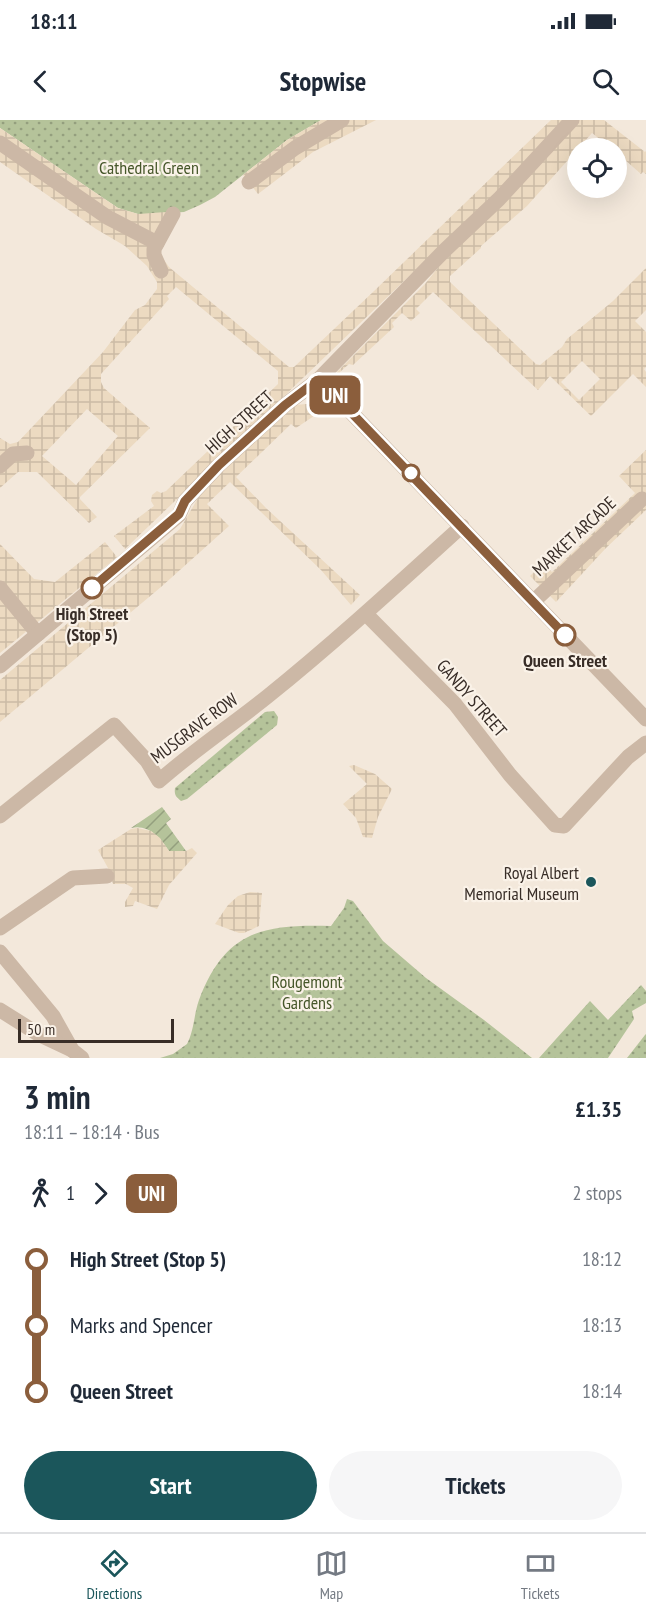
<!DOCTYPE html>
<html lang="en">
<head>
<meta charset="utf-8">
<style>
  body { margin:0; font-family:"PT Sans Narrow",sans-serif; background:#f6f6f7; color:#1f2937; height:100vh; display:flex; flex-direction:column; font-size:22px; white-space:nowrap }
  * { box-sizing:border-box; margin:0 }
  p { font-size:20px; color:#747a83 }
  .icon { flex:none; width:33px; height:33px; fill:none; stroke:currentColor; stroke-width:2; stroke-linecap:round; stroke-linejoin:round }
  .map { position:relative; height:938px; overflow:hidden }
  .side { display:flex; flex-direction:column; background:#fff; flex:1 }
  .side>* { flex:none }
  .badge { padding:0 12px; border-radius:9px; font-size:21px; line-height:39px }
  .controls { position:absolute; left:567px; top:18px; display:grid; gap:12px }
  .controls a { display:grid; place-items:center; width:60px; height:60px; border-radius:50%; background:#fff; box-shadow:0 6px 24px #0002; font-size:30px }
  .scale { position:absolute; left:18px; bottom:15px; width:156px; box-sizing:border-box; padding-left:6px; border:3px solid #382d27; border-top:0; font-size:16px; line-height:21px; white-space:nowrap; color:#382d27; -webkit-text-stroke:4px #faf2e8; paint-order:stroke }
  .map>.badge { position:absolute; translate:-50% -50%; box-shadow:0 0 0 3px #fff }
  .legs { display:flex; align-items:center; gap:9px; height:66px; padding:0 24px; font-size:20px }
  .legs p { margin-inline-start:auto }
  .overview { display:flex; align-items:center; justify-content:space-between; height:102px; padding:0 24px }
  h1 { font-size:33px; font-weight:700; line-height:45px }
  .action { display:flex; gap:12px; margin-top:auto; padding:12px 24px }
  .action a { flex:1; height:69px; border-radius:36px; background:#1b565b; color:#fff; font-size:24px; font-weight:700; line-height:69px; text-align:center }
  .action a+a { background:#f6f6f7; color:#1f2937 }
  ul { padding:0 24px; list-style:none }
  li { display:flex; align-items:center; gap:21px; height:66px; font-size:22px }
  li i { display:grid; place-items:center; width:9px; height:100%; margin:0 8px; background:currentColor }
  li i::after { content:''; width:15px; height:15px; margin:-8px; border:4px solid; border-radius:50%; background:#fff }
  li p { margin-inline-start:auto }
  li:first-child i { background:linear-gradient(#0000 50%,currentColor 0) }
  li:last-child i { background:linear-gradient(currentColor 50%,#0000 0) }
  .status { display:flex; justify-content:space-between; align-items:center; height:42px; padding:0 30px; background:#fff; direction:ltr }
  .status svg { height:16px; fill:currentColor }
  header { display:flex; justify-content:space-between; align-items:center; height:78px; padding:0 24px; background:#fff; font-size:27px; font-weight:700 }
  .tab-bar { display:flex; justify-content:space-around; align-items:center; height:84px; border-top:2px solid #e0e1e3; background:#fff; font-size:16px; color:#747a83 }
  .tab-bar a { display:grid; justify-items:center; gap:3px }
  .tab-bar .current { color:#1b565b }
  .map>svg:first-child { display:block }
  .grass { fill:url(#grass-dots) }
  .garden { fill:url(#garden-furrows) }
  .plaza { fill:url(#plaza-grid); fill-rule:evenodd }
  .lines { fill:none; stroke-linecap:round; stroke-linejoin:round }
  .street { stroke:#ccb8a6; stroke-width:15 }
  .line-1-casing { stroke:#fff; stroke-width:14 }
  .line-1 { stroke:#8b5e3c; stroke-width:9 }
  .stop-1-dot { fill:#fff; stroke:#8b5e3c; stroke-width:3 }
  .poi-dot { fill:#1b565b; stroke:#faf2e8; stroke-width:2 }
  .labels { text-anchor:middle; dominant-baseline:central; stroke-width:4.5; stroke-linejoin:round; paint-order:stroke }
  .park-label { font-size:18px; fill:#46572a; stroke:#faf2e8 }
  .street-label { font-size:18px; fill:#382d27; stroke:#faf2e8 }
  .stop-label { font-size:18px; font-weight:bold; fill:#382d27; stroke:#faf2e8 }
  .poi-label { font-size:18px; fill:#382d27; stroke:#faf2e8; text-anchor:end }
</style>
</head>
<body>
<div class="status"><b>18:11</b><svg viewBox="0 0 49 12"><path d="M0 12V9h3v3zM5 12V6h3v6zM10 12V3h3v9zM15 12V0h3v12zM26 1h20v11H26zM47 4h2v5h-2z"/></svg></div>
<header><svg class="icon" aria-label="back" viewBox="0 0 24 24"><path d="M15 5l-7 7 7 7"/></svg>Stopwise<svg class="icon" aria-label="search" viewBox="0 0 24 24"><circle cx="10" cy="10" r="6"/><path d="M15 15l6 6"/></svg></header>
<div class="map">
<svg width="646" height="938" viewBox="0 0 646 938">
  <defs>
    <pattern id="grass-dots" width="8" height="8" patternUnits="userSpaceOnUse" patternTransform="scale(1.5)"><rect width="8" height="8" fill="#b5c39a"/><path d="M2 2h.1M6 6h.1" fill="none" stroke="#949f7e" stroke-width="1.8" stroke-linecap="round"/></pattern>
    <pattern id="garden-furrows" width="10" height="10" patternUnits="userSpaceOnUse" patternTransform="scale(1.5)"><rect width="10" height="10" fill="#b5c39a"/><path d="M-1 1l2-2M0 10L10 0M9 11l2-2" fill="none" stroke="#949f7e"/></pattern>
    <pattern id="plaza-grid" width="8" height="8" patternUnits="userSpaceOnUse" patternTransform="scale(1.5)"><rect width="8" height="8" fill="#ecdac1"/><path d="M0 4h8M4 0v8" fill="none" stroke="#cbbba6"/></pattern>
  </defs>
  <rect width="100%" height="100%" fill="#f3e8db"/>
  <!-- grass -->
  <g class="grass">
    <polygon points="0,0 321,0 287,20 215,77 200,85 184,92 152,94 138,94 118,88 0,8"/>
    <path d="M274,591L278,597L277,605L187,679L181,681C176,677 174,675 175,668L265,592Z"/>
    <path d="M347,779L353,781L383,821L426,858L484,900L532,938H160L173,934L187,924C194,911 194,894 199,880C225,811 263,804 331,806L344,788Z"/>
    <polygon points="641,865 646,871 646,883 632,891 634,899 608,938 539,938 590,881 608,900"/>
    <polygon points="646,914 646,938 627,938 645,915"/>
  </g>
  <!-- garden -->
  <path class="garden" d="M162,687L171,699L166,703L186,731H169C160,717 148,704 131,708Z"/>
  <!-- plaza -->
  <g class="plaza">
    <polygon points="321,0 376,0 313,32 258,74 243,55 287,20"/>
    <path d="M551,0H566L530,40L125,429L114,416L154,386L151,381L152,375L157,371L161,373L166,371L278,264V251L176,167L167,176L169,179L162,187L101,254V262L104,268L150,308L79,378L97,397L89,403L37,352H18L0,368V318L10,324L18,322L103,232L135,190L145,185L157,169V162L147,146L125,126L96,109L0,42V8L118,88L138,94L180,91L157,130L169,147L289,247H294L373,172ZM87,289L118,316L76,365L42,336Z"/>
    <path d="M579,0H604L645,32L646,31V54L643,52L641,54L617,33L616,28H611L592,13L527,86L481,126V128L450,156V162L536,244L540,245L562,227L567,219L613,181L646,148V190L635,201L646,212V247L644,249L646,252V267L633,254L591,296L550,256L538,270L433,172L416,189L420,193L411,201L402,193L392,203L394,207L353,245L349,244L340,252L339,258L337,257V252L425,164L448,135ZM582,241L600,259L579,280L561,262Z"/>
    <polygon points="306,284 321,284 329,286 296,308 291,304 236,357 266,388 360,475 351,485 321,450 230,362 207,384 229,406 161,467 0,602 0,560 180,409 198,378 223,349 296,285"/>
    <polygon points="646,330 646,390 606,428 556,482 530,456 543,443 552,452 635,373 619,356"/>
    <polygon points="105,422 117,437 0,533 0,424 34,459 55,462"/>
    <polygon points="354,645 375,654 392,669 378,697 372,718 363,717 356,698 343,684 367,664 349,646"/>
    <polygon points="137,708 151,711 160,718 169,731 186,731 192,728 197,733 169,765 157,789 135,781 133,786 125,787 125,782 133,768 126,764 113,764 108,748 98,730 131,709"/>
    <polygon points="250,772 262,773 259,806 244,813 239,813 215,804 228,785 238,776"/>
  </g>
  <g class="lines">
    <!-- street -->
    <g class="street">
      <polyline points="0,23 107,97 157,123"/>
      <polyline points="249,62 295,28 342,0"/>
      <polyline points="161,151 154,135 154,129 173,94"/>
      <polyline points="319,259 646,599"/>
      <polyline points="0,346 13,334 27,333"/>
      <polyline points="0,468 38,514"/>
      <polyline points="534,481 642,379"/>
      <polyline points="366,494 455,584 510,655 555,705 564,706 628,637 646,623"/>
      <polyline points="0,546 179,395 185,381 219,345 285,285 319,259 444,131 499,79 572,0"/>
      <path d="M0,696L114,605L147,641L159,661C194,630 232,605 268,576C335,522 398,464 462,406"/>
      <polyline points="0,808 73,758 107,756"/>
      <polyline points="0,832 53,896 72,930 82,938"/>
      <polyline points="0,890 38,914 72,930"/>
    </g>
  </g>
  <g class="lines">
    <defs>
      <polyline id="line-1" points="92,468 179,394 185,381 219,345 285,285 319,259 565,515"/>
    </defs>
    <!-- line-1 casing -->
    <use href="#line-1" class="line-1-casing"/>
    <!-- line-1 -->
    <use href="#line-1" class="line-1"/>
  </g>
  <!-- markers -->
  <g class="stop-1-dot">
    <circle cx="411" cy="353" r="8"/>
    <circle cx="92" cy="468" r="10"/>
    <circle cx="565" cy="515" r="10"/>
  </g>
  <circle class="poi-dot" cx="591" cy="762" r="6"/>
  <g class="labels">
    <!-- park labels -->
    <g class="park-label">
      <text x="149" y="47">Cathedral Green</text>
      <text x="307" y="861">Rougemont<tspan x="307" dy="21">Gardens</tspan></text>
    </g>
    <!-- street labels -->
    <g class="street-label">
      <text transform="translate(239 302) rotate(-42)">HIGH STREET</text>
      <text transform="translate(574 416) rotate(-43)">MARKET ARCADE</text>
      <text transform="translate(472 578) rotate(49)">GANDY STREET</text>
      <text transform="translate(194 608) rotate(-37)">MUSGRAVE ROW</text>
    </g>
    <!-- stop labels -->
    <g class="stop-label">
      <text x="92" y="493">High Street<tspan x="92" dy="21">(Stop 5)</tspan></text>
      <text x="565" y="540">Queen Street</text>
    </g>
    <!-- poi labels -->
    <g class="poi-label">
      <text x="579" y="752">Royal Albert<tspan x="579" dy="21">Memorial Museum</tspan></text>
    </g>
  </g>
</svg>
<div class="controls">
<a><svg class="icon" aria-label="locate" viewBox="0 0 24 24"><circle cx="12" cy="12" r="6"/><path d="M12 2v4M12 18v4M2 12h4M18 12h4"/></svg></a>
</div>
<div class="scale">50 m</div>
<b class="badge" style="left:335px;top:275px;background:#8b5e3c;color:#fff">UNI</b>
</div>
<section class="side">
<div class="overview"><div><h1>3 min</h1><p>18:11 – 18:14 · Bus</p></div><b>£1.35</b></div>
<div class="legs"><svg class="icon" aria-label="walk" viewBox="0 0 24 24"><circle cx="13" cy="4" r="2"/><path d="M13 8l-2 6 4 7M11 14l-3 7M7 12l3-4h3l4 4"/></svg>1<svg class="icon" aria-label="forward" viewBox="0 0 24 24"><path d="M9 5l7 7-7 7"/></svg><b class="badge" style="background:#8b5e3c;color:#fff">UNI</b><p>2 stops</p></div>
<ul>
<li><i style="color:#8b5e3c"></i><b>High Street (Stop 5)</b><p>18:12</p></li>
<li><i style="color:#8b5e3c"></i><span>Marks and Spencer</span><p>18:13</p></li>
<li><i style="color:#8b5e3c"></i><b>Queen Street</b><p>18:14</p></li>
</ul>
<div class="action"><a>Start</a><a>Tickets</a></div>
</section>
<nav class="tab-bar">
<a class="current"><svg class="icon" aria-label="directions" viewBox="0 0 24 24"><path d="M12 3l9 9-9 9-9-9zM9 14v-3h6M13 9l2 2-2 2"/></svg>Directions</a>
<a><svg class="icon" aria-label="map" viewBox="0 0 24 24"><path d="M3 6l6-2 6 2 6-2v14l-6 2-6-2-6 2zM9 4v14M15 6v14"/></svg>Map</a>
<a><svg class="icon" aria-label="tickets" viewBox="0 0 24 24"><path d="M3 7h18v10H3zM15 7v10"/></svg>Tickets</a>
</nav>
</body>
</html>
